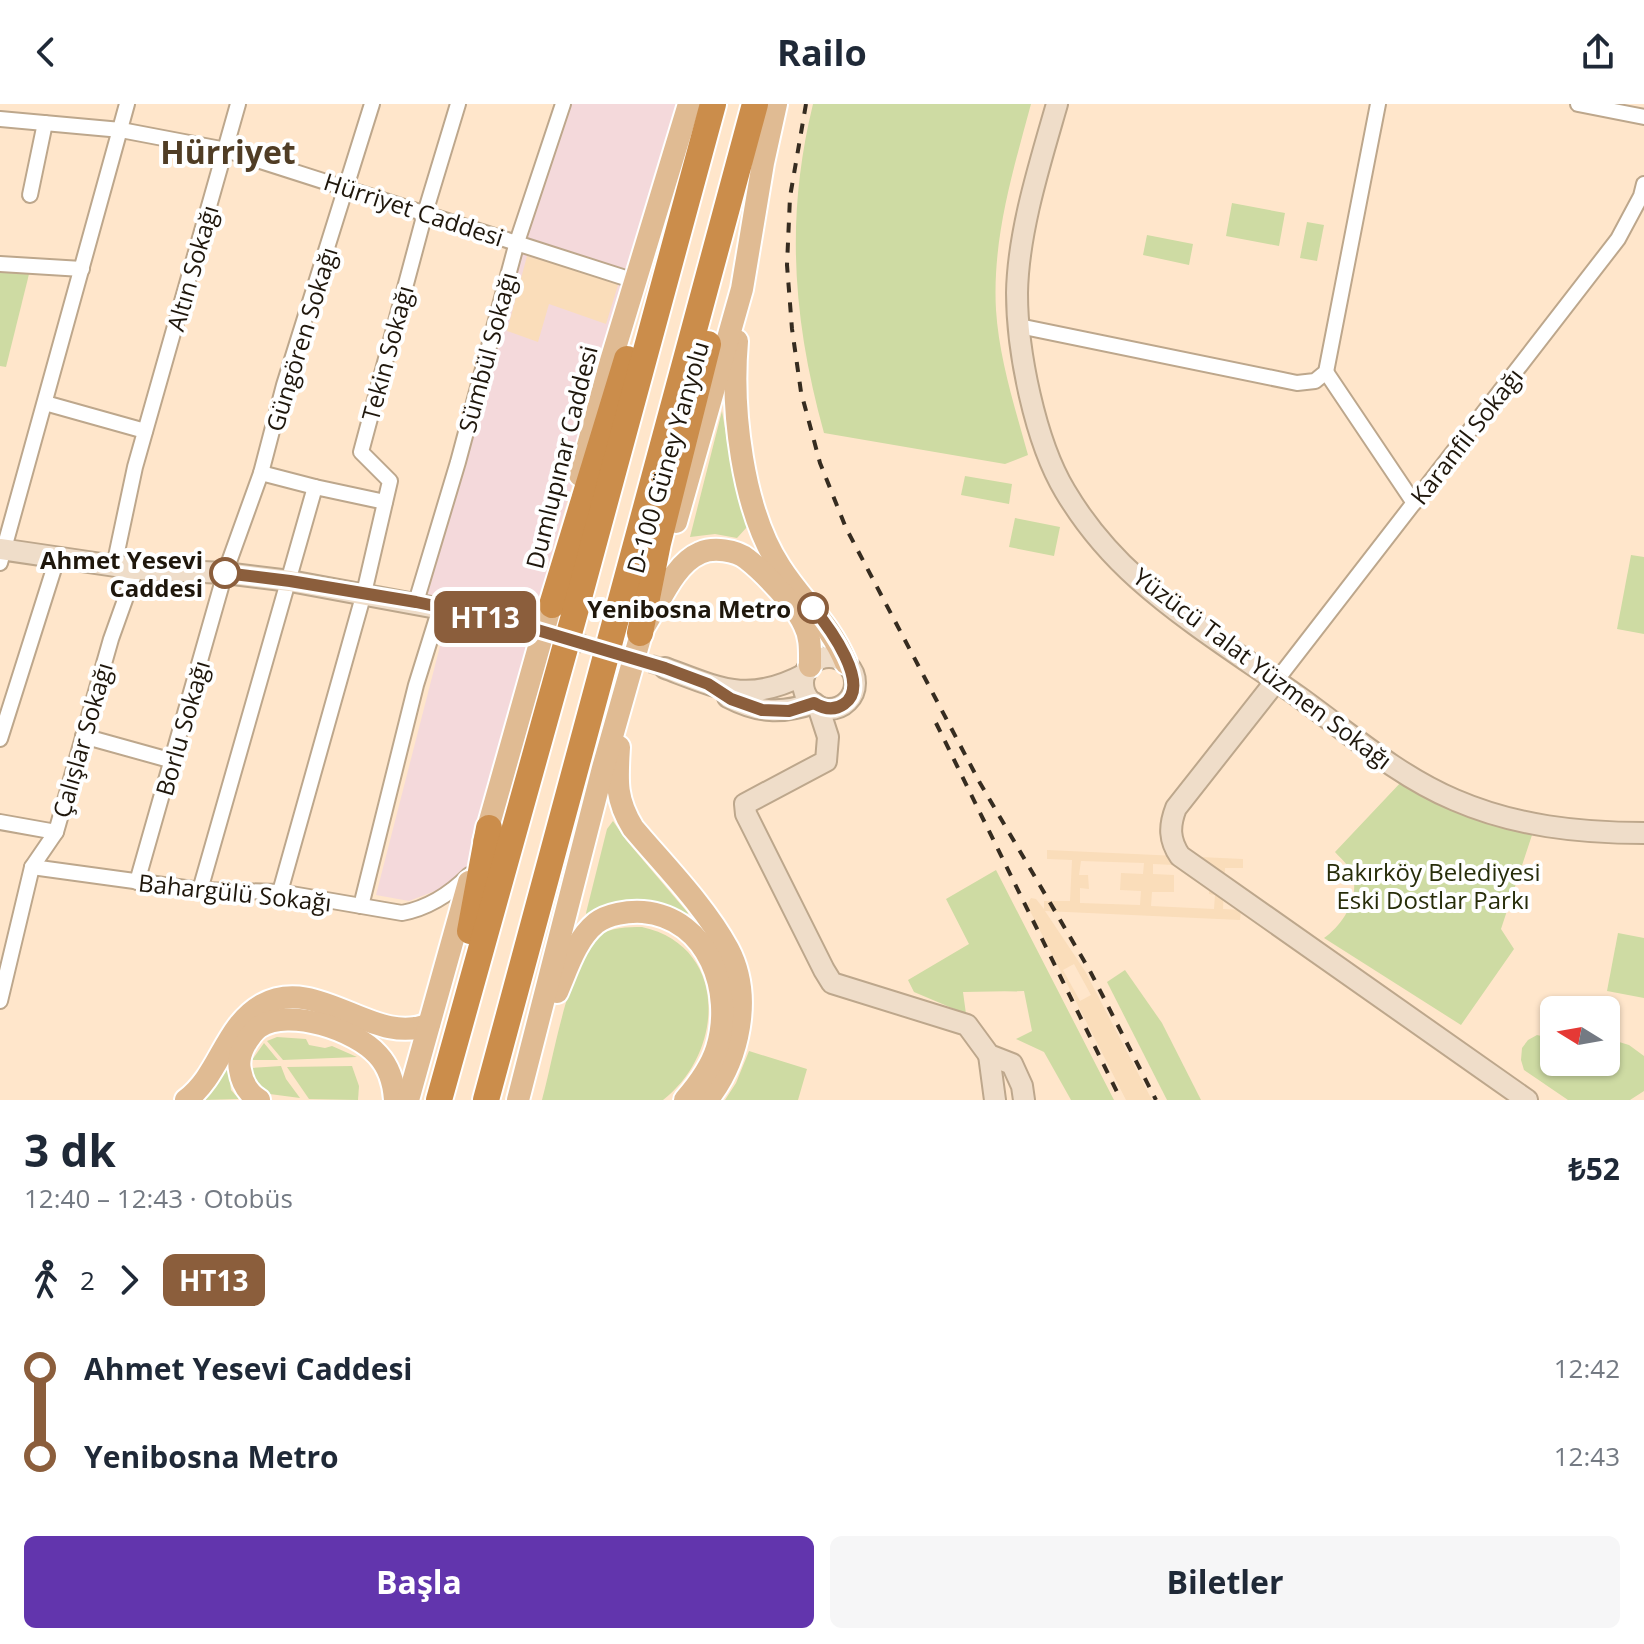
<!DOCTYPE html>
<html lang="tr">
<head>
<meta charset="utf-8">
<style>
  body { margin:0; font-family:"Open Sans",sans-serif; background:#f6f6f7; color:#1f2937; height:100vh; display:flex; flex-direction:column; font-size:30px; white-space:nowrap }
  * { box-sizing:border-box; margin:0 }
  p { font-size:26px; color:#747a83 }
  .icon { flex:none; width:44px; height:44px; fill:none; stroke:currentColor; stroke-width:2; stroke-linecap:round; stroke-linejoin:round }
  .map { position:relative; height:996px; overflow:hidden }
  .drawer { display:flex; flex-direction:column; background:#fff; flex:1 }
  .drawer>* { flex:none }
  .badge { padding:0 16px; border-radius:12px; font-size:28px; line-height:52px }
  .needle { width:52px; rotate:281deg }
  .tools { position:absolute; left:1540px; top:892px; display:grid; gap:16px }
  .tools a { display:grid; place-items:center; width:80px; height:80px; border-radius:12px; background:#fff; box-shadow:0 2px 6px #0004; font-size:40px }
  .map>.badge { position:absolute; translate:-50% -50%; box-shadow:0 0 0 4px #fff }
  .legs { display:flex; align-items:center; gap:12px; height:88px; padding:0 24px; font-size:26px }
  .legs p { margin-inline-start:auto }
  .head { display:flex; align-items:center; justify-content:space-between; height:136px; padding:0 24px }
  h1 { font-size:44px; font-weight:700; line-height:60px }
  .cta { display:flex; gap:16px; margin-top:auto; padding:16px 24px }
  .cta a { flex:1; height:92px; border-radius:12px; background:#6235ad; color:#fff; font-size:32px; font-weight:700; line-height:92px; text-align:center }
  .cta a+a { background:#f6f6f7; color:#1f2937 }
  ul { padding:0 24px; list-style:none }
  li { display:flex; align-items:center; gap:28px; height:88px; font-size:30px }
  li i { display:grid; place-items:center; width:12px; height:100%; margin:0 10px; background:currentColor }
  li i::after { content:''; width:20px; height:20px; margin:-10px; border:6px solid; border-radius:50%; background:#fff }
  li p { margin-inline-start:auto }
  li:first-child i { background:linear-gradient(#0000 50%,currentColor 0) }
  li:last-child i { background:linear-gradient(currentColor 50%,#0000 0) }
  header { display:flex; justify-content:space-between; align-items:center; height:104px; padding:0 24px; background:#fff; font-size:36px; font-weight:700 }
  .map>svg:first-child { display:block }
  .commercial { fill:#f4d9db }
  .built { fill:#faddba; fill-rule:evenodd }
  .green { fill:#cedba3 }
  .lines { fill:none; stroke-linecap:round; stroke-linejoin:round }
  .secondary-tunnel { stroke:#ddc7ae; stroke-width:20; stroke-dasharray:20 10; stroke-linecap:butt }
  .street-casing { stroke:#bda78c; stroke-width:18 }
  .secondary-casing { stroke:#bda78c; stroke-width:24 }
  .primary-casing { stroke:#fff; stroke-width:26 }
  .highway-casing { stroke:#fff; stroke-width:30 }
  .street { stroke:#fff; stroke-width:14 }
  .secondary { stroke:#efddc9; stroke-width:20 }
  .primary { stroke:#e0bb93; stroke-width:22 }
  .highway { stroke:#cb8d4b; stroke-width:26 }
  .rail { stroke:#362c20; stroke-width:4; stroke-dasharray:10 10; stroke-linecap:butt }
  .line-1-casing { stroke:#fff; stroke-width:18 }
  .line-1 { stroke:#8b5e3c; stroke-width:12 }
  .stop-1-dot { fill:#fff; stroke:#8b5e3c; stroke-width:4 }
  .labels { text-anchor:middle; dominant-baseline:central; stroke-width:8; stroke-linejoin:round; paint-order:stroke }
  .street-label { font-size:24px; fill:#1f170c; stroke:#fff }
  .stop-label { font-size:24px; font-weight:bold; fill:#1f170c; stroke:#fff; text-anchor:end }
  .park-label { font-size:24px; fill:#272d09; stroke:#fff }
  .district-label { font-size:32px; font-weight:bold; fill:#503d25; stroke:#fff }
</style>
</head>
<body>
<header><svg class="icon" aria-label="back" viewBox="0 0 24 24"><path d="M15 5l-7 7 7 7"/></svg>Railo<svg class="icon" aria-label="share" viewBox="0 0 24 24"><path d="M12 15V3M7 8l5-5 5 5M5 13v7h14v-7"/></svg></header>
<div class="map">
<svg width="1644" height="996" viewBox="0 0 1644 996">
  <rect width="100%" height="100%" fill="#ffe6cb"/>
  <!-- commercial -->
  <g class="commercial">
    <polygon points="569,0 681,0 535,509 427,493 521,153"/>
    <polygon points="448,511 530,527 468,766 448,782 409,797 376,791"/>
  </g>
  <!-- built -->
  <g class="built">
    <polygon points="527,152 619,178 606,220 549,200 538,238 507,227"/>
    <path d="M1047,746L1243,755V764H1225L1223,805L1241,806L1240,816L1045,807L1085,867L1152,996H1126L1027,801L1031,794L1036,795L1044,805V797H1070L1072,756L1047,755ZM1081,757L1144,759L1143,770L1121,769L1120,786L1141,787L1140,801L1080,799V784L1089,785L1088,771H1079ZM1153,760L1216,763V777H1209V790L1215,791L1214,805L1151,802L1152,788H1174V771L1153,770ZM1074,860L1091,891L1080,897L1063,866Z"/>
  </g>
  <!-- green -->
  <g class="green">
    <path d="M813,0H1031C1013,67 992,135 996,206C999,254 1015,304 1028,351L1005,360L824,329C793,216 785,115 813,0Z"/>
    <polygon points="1232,99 1285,109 1279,142 1226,132"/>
    <polygon points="1307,118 1324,121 1317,157 1300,154"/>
    <polygon points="1147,131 1193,140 1189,161 1143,151"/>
    <polygon points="0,161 31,162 6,263 0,262"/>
    <polygon points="722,307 731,360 747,423 737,434 715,430 690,433"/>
    <polygon points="965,372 1012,380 1009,400 961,391"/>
    <polygon points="1015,414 1060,423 1054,452 1009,443"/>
    <polygon points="1631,451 1644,453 1644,530 1617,525"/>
    <path d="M1403,676L1533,728L1501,825L1514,845L1461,921L1324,834C1343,821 1362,791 1351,768C1348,760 1340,754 1335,748Z"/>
    <path d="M613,717L626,736L688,809L686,812C651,793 622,790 588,812L586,809L607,725Z"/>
    <polygon points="996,766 1114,996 1071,996 1044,948 1016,935 1032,927 1024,887 963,888 966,910 914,888 908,876 969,840 946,795"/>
    <path d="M642,823C729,842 725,948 663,996H542C553,957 569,855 599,832C611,823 627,823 642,823Z"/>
    <polygon points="1618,829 1644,834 1644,894 1607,887"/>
    <polygon points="1125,866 1162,919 1201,996 1167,996 1107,878"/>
    <polygon points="1537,931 1554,935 1554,958 1606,958 1606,934 1629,941 1644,952 1644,987 1630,996 1568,996 1524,966 1521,956 1522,944 1528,936"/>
    <polygon points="277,933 306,935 309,941 325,944 332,942 357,953 283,956 267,937"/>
    <polygon points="264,939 278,956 252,956"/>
    <polygon points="749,947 807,965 798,996 725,996 736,979"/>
    <polygon points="227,955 231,986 239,995 203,996"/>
    <polygon points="281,962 286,975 300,994 262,989 252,974 251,964"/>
    <polygon points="352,962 359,982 358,996 309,995 287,963"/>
  </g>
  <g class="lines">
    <!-- secondary-tunnel -->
    <polyline class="secondary-tunnel" points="507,517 665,564"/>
    <defs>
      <g id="street">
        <polyline points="1578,0 1644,13"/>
        <polyline points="0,15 121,26 226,46 635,177"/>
        <polyline points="30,91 45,19"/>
        <polyline points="0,160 82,165"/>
        <polyline points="1019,222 1297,279 1315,277 1326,268 1378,0"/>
        <polyline points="1326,268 1414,399"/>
        <polyline points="45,299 145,327"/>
        <polyline points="261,369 315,383"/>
        <polyline points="0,459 127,0"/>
        <polyline points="114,462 135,363 238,0"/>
        <polyline points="416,498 458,358 517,138 563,0"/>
        <polyline points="1276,577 1618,135 1641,92 1644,80"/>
        <polyline points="83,632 173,657"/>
        <polyline points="0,635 57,455"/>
        <polyline points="0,718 56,728"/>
        <path d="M32,763L200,786L280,788L402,809C429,804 450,790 469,771"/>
        <polyline points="137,778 225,469 261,369 284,281 372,0"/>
        <polyline points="200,786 315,383 385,398"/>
        <polyline points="280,788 364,489 390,377 361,348 425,109 458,0"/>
        <polyline points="361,802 416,581 440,504"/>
        <polyline points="0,897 32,763 56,728 111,535 136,465"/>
      </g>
      <g id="secondary">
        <path d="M1057,0C1040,59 1018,128 1017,189C1017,247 1035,337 1065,387C1084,419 1110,450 1138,475C1186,518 1247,556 1299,593C1349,629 1398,672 1455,696C1515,722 1579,729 1644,729"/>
        <polyline points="0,445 136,465 225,469 290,477 507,517"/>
        <circle cx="829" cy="579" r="26"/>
        <path d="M665,564C721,585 748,600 805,570"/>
        <path d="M1276,577L1176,704C1169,722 1169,736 1180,752L1527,996"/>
        <path d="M728,593C759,609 781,610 814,599"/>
        <polyline points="818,602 828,633 826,657 745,700 746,710 824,866 832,879 967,921 989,951 1012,960 1022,982 1024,996"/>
        <polyline points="989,951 995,996"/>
      </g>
      <g id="primary">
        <path d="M737,237C731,305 742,405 780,463C803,499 829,518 846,559"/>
        <polyline points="580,371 611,257 689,0"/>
        <polyline points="676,418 742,185 763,59 776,0"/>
        <path d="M645,521C660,498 674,460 700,449C713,443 736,446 747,455C764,468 795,501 804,520C811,533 810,547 810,562"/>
        <path d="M619,643C617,676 615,695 633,724C665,762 704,801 728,845C753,892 739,956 707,996"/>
        <polyline points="484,738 555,486"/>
        <path d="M557,888C567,865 576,835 596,819C608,810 628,807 643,808C709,814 734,888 717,944C711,964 698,981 685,996"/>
        <path d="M186,996C220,971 224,923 262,901C318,870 375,944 429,920"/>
        <path d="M259,996C248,989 242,979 240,966C238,957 240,950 244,942C248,935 252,928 259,923C289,903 356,926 378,951C389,963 394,980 395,996"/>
        <polyline points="408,996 469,778"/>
        <polyline points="518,996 603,664 645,516"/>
      </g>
      <g id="highway">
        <polyline points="552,501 627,255"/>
        <polyline points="640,529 658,439 708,240"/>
        <polyline points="470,827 489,724"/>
        <polyline points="439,996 577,501 713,0"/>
        <polyline points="486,996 755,0"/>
      </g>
    </defs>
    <!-- street casing -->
    <use href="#street" class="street-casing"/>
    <!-- secondary casing -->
    <use href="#secondary" class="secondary-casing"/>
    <!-- primary casing -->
    <use href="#primary" class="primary-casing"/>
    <!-- highway casing -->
    <use href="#highway" class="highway-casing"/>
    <!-- street -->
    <use href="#street" class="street"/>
    <!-- secondary -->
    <use href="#secondary" class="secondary"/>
    <!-- primary -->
    <use href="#primary" class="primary"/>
    <!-- highway -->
    <use href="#highway" class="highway"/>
    <!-- rail -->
    <g class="rail">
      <polyline points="806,0 790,93 787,161 792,225 801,288 820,359 846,424 980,679 1090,867 1156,996"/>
      <polyline points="936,619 1121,996"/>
    </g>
  </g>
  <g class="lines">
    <defs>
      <path id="line-1" d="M225,469L290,477L416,498L507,517L665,564L708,580L731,595L762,606L789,607L814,599C824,605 834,607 844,600C872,581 829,523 813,504"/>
    </defs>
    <!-- line-1 casing -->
    <use href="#line-1" class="line-1-casing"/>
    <!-- line-1 -->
    <use href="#line-1" class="line-1"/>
  </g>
  <!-- markers -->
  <g class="stop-1-dot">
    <circle cx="225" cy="469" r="14"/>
    <circle cx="813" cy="504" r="14"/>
  </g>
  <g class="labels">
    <!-- street labels -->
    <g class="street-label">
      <text transform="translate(414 105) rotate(18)">Hürriyet Caddesi</text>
      <text transform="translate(192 164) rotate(-74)">Altın Sokağı</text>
      <text transform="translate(301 235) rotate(-73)">Güngören Sokağı</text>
      <text transform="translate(487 248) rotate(-75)">Sümbül Sokağı</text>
      <text transform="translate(387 249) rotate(-75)">Tekin Sokağı</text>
      <text transform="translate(1466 332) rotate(-52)">Karanfil Sokağı</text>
      <text transform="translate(561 353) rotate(-76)">Dumlupınar Caddesi</text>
      <text transform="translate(667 353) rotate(-74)">D-100 Güney Yanyolu</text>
      <text transform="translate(1263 564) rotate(37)">Yüzücü Talat Yüzmen Sokağı</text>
      <text transform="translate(182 624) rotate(-74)">Borlu Sokağı</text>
      <text transform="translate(82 636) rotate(-74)">Çalışlar Sokağı</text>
      <text transform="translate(235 788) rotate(6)">Bahargülü Sokağı</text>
    </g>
    <!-- stop labels -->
    <g class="stop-label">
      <text x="203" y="455">Ahmet Yesevi<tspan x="203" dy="28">Caddesi</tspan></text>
      <text x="791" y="504">Yenibosna Metro</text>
    </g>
    <!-- park labels -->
    <g class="park-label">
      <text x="1433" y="767">Bakırköy Belediyesi<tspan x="1433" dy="28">Eski Dostlar Parkı</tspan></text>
    </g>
    <!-- district labels -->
    <g class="district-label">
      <text x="228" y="47">Hürriyet</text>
    </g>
  </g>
</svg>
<div class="tools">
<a><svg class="needle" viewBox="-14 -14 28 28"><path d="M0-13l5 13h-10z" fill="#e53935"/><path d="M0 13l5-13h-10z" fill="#747a83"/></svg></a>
</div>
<b class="badge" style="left:485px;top:513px;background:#8b5e3c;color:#fff">HT13</b>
</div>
<section class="drawer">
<div class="head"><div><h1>3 dk</h1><p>12:40 – 12:43 · Otobüs</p></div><b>₺52</b></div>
<div class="legs"><svg class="icon" aria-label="walk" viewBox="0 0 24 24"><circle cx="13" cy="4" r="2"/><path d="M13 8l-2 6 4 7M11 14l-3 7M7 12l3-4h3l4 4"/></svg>2<svg class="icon" aria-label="forward" viewBox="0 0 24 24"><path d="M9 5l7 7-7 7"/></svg><b class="badge" style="background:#8b5e3c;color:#fff">HT13</b></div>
<ul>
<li><i style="color:#8b5e3c"></i><b>Ahmet Yesevi Caddesi</b><p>12:42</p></li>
<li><i style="color:#8b5e3c"></i><b>Yenibosna Metro</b><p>12:43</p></li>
</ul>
<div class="cta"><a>Başla</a><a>Biletler</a></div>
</section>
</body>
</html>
